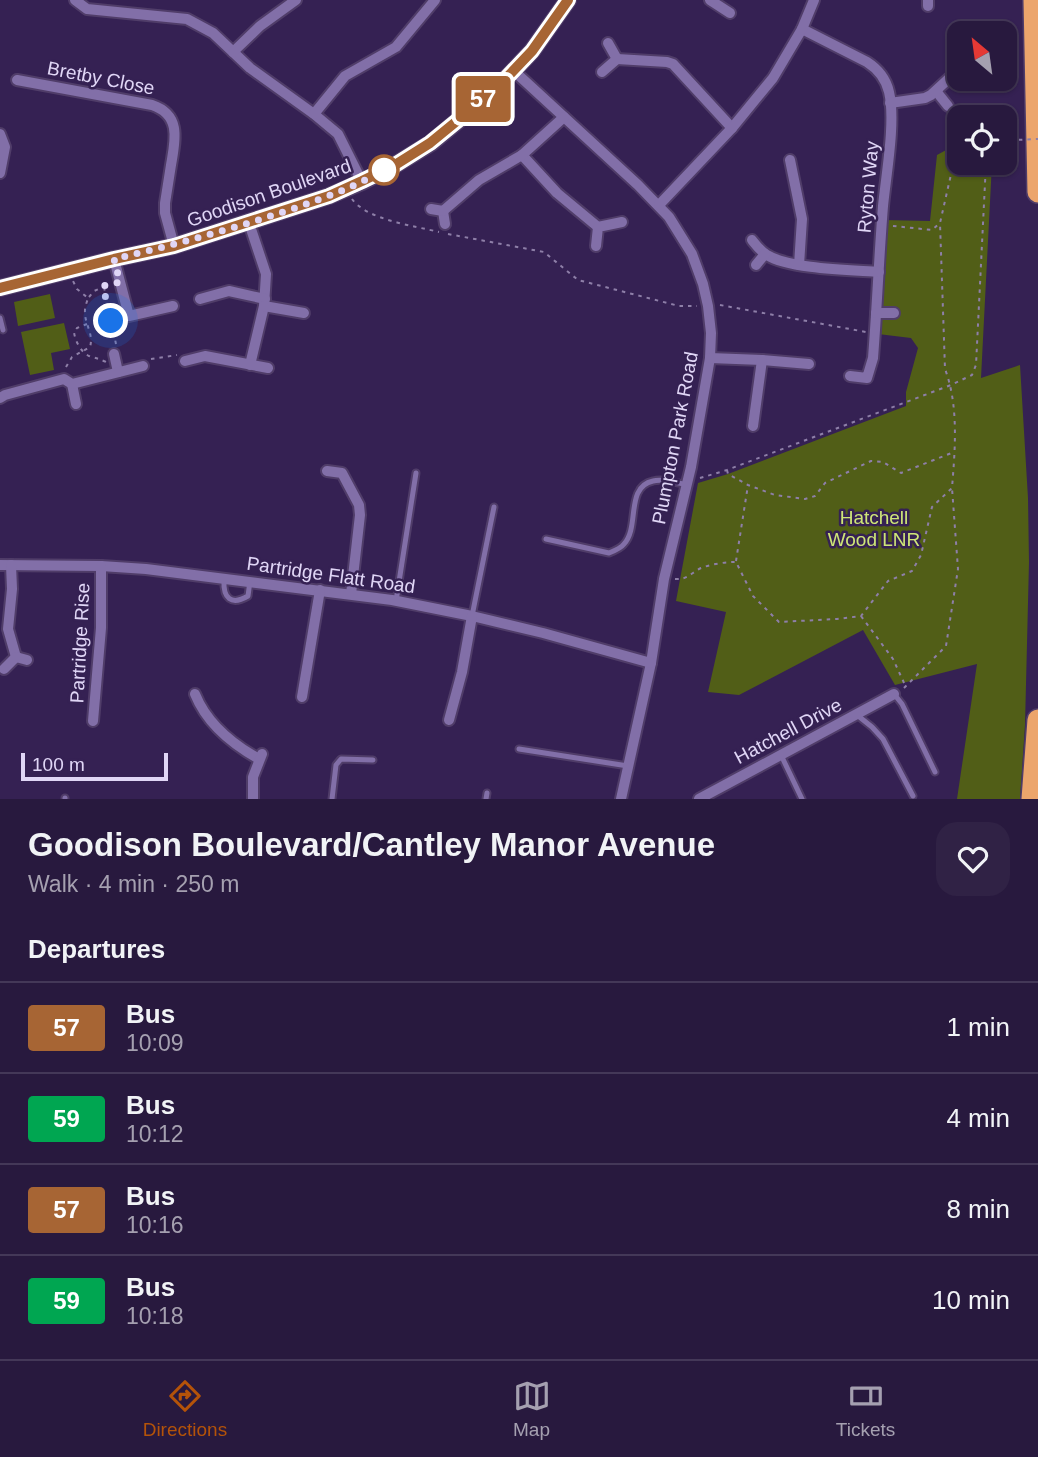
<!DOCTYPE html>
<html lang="en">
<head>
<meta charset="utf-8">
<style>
  body { margin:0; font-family:Helvetica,sans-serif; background:#302245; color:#f1f3f6; height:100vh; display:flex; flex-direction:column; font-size:26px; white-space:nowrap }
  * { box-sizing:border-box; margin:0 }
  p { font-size:23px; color:#a5a0b0 }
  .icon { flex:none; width:38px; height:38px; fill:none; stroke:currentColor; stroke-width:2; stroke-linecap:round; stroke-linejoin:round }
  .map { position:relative; height:799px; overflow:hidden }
  .side { display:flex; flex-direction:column; background:#28193e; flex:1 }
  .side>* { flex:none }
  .badge { padding:0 14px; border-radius:5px; font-size:24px; line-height:46px }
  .needle { width:46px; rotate:331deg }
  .fabs { position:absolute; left:947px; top:21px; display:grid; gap:14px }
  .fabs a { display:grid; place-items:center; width:70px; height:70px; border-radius:14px; background:#28193e; box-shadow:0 2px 5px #0004,0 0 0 2px #443858; font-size:35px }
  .scale { position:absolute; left:21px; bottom:18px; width:147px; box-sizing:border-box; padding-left:7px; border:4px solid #e0d6f6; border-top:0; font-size:19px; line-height:24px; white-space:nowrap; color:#e0d6f6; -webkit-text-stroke:5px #352153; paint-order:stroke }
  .you { position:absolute; width:35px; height:35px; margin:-18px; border:5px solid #fff; border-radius:50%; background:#1a73e8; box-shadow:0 0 0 10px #1a73e833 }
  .map>.badge { position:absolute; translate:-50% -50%; box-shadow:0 0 0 4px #fff }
  h2 { padding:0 28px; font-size:26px; line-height:63px }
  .round { display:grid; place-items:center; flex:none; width:74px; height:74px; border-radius:21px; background:#302245 }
  .summary { display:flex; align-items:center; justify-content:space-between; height:119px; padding:0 28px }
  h1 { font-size:33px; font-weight:700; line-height:52px }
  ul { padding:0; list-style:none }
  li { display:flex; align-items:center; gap:21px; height:91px; padding:0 28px; border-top:2px solid #443858 }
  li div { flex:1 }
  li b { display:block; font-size:26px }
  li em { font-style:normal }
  li .badge { min-width:77px; font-weight:700; text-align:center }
  .dock { display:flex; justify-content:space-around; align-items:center; height:98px; border-top:2px solid #443858; background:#28193e; font-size:19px; color:#a5a0b0 }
  .dock a { display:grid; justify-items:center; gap:4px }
  .dock .selected { color:#b45309 }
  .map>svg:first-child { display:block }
  .green { fill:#515e17 }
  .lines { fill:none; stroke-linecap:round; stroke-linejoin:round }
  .service-casing { stroke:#503d69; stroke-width:9 }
  .minor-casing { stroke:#503d69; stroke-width:14 }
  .tertiary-casing { stroke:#503d69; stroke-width:18 }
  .motorway-casing { stroke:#503d69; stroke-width:24 }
  .path { stroke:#8e7fa8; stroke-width:2; stroke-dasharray:3.5 5; stroke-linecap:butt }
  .service { stroke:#826fa8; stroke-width:5 }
  .minor { stroke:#826fa8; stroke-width:10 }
  .tertiary { stroke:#826fa8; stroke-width:14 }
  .motorway { stroke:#eca56c; stroke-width:21 }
  .path-bridge { stroke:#8e7fa8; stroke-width:2; stroke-dasharray:3.5 5; stroke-linecap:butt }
  .line-casing { stroke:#fff; stroke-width:16 }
  .line { stroke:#a76534; stroke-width:10 }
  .walk { stroke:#e0d6f6; stroke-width:7; stroke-dasharray:0 12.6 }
  .stop-dot { fill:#fff; stroke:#a76534; stroke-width:3.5 }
  .labels { text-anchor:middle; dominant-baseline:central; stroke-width:5; stroke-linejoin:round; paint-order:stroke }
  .street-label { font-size:19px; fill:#e0d6f6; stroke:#352153 }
  .park-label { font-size:19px; fill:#cee677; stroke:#352153 }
</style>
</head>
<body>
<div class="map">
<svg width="1038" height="799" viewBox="0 0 1038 799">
  <rect width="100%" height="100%" fill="#352153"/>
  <!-- green -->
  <g class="green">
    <polygon points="959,143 959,163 992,163 981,378 1020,365 1028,498 1029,562 1025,725 1020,799 957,799 977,664 895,685 863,630 739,695 708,692 726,612 676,601 698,483 728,474 906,406 906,392 918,348 911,338 878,334 882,220 930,221 937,155"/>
    <polygon points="50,294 55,318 18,326 14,302"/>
    <polygon points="64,323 70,349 51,353 54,370 30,375 21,332"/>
  </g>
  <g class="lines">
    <defs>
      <g id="service">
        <polyline points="0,318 3,330"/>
        <path d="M546,539L609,553C614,551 621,548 624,544C640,527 625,487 653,481C663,478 678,483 687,485"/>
        <path d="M224,580C223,598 231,606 248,596L250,581"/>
        <polyline points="396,601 416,473"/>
        <polyline points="472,616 494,507"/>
        <polyline points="894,694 902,704 935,772"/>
        <polyline points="857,715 872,727 883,739 913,796"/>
        <polyline points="519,749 628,766"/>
        <polyline points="781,755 802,799"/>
        <polyline points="65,798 65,799"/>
        <polyline points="332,799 336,765 341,759 373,760"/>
        <polyline points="486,799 487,793"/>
      </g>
      <g id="minor">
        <polyline points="75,0 87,9 187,19 213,33 250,68 314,114 338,134 362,182"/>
        <polyline points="710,0 730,13"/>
        <polyline points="928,6 928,0"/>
        <path d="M802,29L867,62C878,69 886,79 889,92C896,121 886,175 883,206C879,256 877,307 873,358L867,378L850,376"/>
        <polyline points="233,52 260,26 296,0"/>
        <polyline points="617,59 667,62 673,64 732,128"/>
        <polyline points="514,71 638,185 669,217 692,254 703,284 708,306 711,333 710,358 691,467 664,579 651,663 621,799"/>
        <polyline points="602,72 617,59 608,43"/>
        <path d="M17,80L152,105C182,115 175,141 171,165C169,178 167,190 165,203V213L174,246"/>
        <polyline points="936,91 948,106"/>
        <polyline points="890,103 925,98 931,95 956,72"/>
        <polyline points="314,114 345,76 396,47 435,0"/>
        <polyline points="0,134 5,147 0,173"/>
        <polyline points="522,155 557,193 598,227"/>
        <polyline points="790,160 802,219 799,265"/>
        <polyline points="659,205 732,128 773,78 802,29 814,0"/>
        <polyline points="431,209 443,211 445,224"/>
        <polyline points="443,211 479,180 522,155 564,117"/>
        <polyline points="249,223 266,274 264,306 250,365"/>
        <path d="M752,240C756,245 760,251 767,255C789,269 852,270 879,272"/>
        <polyline points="596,246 598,227 622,222"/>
        <polyline points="114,259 129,316 173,306"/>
        <polyline points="756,265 765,254"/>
        <polyline points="200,299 229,291 265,299"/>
        <polyline points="264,306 304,313"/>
        <polyline points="876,313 894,313"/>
        <polyline points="114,354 118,372"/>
        <polyline points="710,358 762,360 809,364"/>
        <polyline points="185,361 205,356 268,368"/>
        <polyline points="72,384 76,404"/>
        <polyline points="0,398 5,395 64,379 72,384 143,366"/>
        <polyline points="753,426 762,360"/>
        <polyline points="327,471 342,473 359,505 360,515 351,594"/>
        <polyline points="0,565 101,566 146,569 392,600 472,616 543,633 651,663"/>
        <polyline points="11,565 12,589 8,629 16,657"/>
        <polyline points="4,669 16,657 27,660"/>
        <path d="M195,694C207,724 232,744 259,759"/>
        <polyline points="302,697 320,590"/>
        <polyline points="449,720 462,672 472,616"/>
        <polyline points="93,721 101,628 101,566"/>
        <polyline points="253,799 253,777 262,754"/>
        <polyline points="699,799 894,694"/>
      </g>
      <polyline id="tertiary" points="0,288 114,259 174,246 329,196 362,182 395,165 431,143 496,89 532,51 568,0"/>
      <g id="motorway">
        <polyline points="1034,0 1038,192"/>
        <polyline points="1032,799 1038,720"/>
      </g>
    </defs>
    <!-- service casing -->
    <use href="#service" class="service-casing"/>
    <!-- minor casing -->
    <use href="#minor" class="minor-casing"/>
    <!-- tertiary casing -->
    <use href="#tertiary" class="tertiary-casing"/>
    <!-- motorway casing -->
    <use href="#motorway" class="motorway-casing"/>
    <!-- path -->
    <g class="path">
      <path d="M352,199C367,220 415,226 439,232"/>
      <polyline points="893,226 932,230 940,223 952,170 959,159"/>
      <polyline points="448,234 544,252 578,280 679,306 697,306"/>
      <polyline points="104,287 111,320"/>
      <polyline points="89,297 94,291 110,284"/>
      <polyline points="720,305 866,332"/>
      <polyline points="116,319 111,321 116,344"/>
      <path d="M87,324L77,328L74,332C75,341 81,352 89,356C95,358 100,359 106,362"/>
      <polyline points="151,359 177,355"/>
      <path d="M66,367L72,357L90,347C94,333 84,324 85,310C85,306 87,302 88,298L77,289L73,281"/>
      <polyline points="727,470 728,474 748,485 775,495 805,499 815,496 825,483 871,461 883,462 901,473 954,452"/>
      <polyline points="700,478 727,470 951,385 972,375 976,365 986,163"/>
      <polyline points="736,561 748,485"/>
      <path d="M675,579C687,580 691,573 701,568C712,564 725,562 736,562L753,596L779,622L837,619L861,616L888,581L912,571L921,555L932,507L952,488C955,450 959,406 945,369L940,223"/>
      <polyline points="861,616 893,659 905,685"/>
      <polyline points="904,688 946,646 958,569 952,488"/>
    </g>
    <!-- service -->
    <use href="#service" class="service"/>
    <!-- minor -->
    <use href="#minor" class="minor"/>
    <!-- tertiary -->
    <use href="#tertiary" class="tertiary"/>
    <!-- motorway -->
    <use href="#motorway" class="motorway"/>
    <!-- path-bridge -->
    <polyline class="path-bridge" points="1004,140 1012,143 1014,140 1038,139"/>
  </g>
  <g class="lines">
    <defs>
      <polyline id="line" points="0,288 114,259 174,246 329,196 362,181 395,165 430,143 496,89 532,51 568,0"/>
    </defs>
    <!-- line casing -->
    <use href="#line" class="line-casing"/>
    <!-- line -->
    <use href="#line" class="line"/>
    <!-- walk -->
    <path class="walk" d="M111,321L103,286L120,282L114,259C170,246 225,231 280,213C316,201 351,189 384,170"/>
  </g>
  <!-- markers -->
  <circle class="stop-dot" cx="384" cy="170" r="14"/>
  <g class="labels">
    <!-- street labels -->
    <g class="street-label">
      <text transform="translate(101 78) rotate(11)">Bretby Close</text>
      <text transform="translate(868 187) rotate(-85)">Ryton Way</text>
      <text transform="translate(269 193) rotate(-19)">Goodison Boulevard</text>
      <text transform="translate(675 438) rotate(-79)">Plumpton Park Road</text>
      <text transform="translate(331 575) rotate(8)">Partridge Flatt Road</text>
      <text transform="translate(80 643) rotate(-87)">Partridge Rise</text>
      <text transform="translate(788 731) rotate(-28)">Hatchell Drive</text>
    </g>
    <!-- park labels -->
    <g class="park-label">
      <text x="874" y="517">Hatchell<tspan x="874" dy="22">Wood LNR</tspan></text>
    </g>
  </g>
</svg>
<div class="fabs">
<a><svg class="needle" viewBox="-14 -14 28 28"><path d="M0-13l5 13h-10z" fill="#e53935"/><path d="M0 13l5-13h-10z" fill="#a5a0b0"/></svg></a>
<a><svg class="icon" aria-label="locate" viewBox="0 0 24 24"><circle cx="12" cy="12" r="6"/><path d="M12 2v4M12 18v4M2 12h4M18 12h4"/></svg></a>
</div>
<div class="scale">100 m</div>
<div class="you" style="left:111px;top:321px"></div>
<b class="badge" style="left:483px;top:99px;background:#a76534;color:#fff">57</b>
</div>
<section class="side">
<div class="summary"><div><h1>Goodison Boulevard/Cantley Manor Avenue</h1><p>Walk · 4 min · 250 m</p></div><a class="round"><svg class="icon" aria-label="heart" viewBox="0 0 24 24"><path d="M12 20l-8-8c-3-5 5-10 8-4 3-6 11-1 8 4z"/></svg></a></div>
<h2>Departures</h2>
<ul>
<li><span class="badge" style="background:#a76534;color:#fff">57</span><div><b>Bus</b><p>10:09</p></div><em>1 min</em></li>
<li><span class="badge" style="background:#00a651;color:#fff">59</span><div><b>Bus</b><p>10:12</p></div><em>4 min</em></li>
<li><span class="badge" style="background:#a76534;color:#fff">57</span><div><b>Bus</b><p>10:16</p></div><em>8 min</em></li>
<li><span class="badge" style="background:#00a651;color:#fff">59</span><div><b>Bus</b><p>10:18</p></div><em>10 min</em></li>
</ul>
</section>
<nav class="dock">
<a class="selected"><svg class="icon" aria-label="directions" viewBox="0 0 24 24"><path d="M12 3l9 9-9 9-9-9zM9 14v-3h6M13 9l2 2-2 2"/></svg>Directions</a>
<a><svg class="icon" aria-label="map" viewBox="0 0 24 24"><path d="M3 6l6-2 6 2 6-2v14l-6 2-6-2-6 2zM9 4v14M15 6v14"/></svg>Map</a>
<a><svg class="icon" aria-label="tickets" viewBox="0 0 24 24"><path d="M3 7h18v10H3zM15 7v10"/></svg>Tickets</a>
</nav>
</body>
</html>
